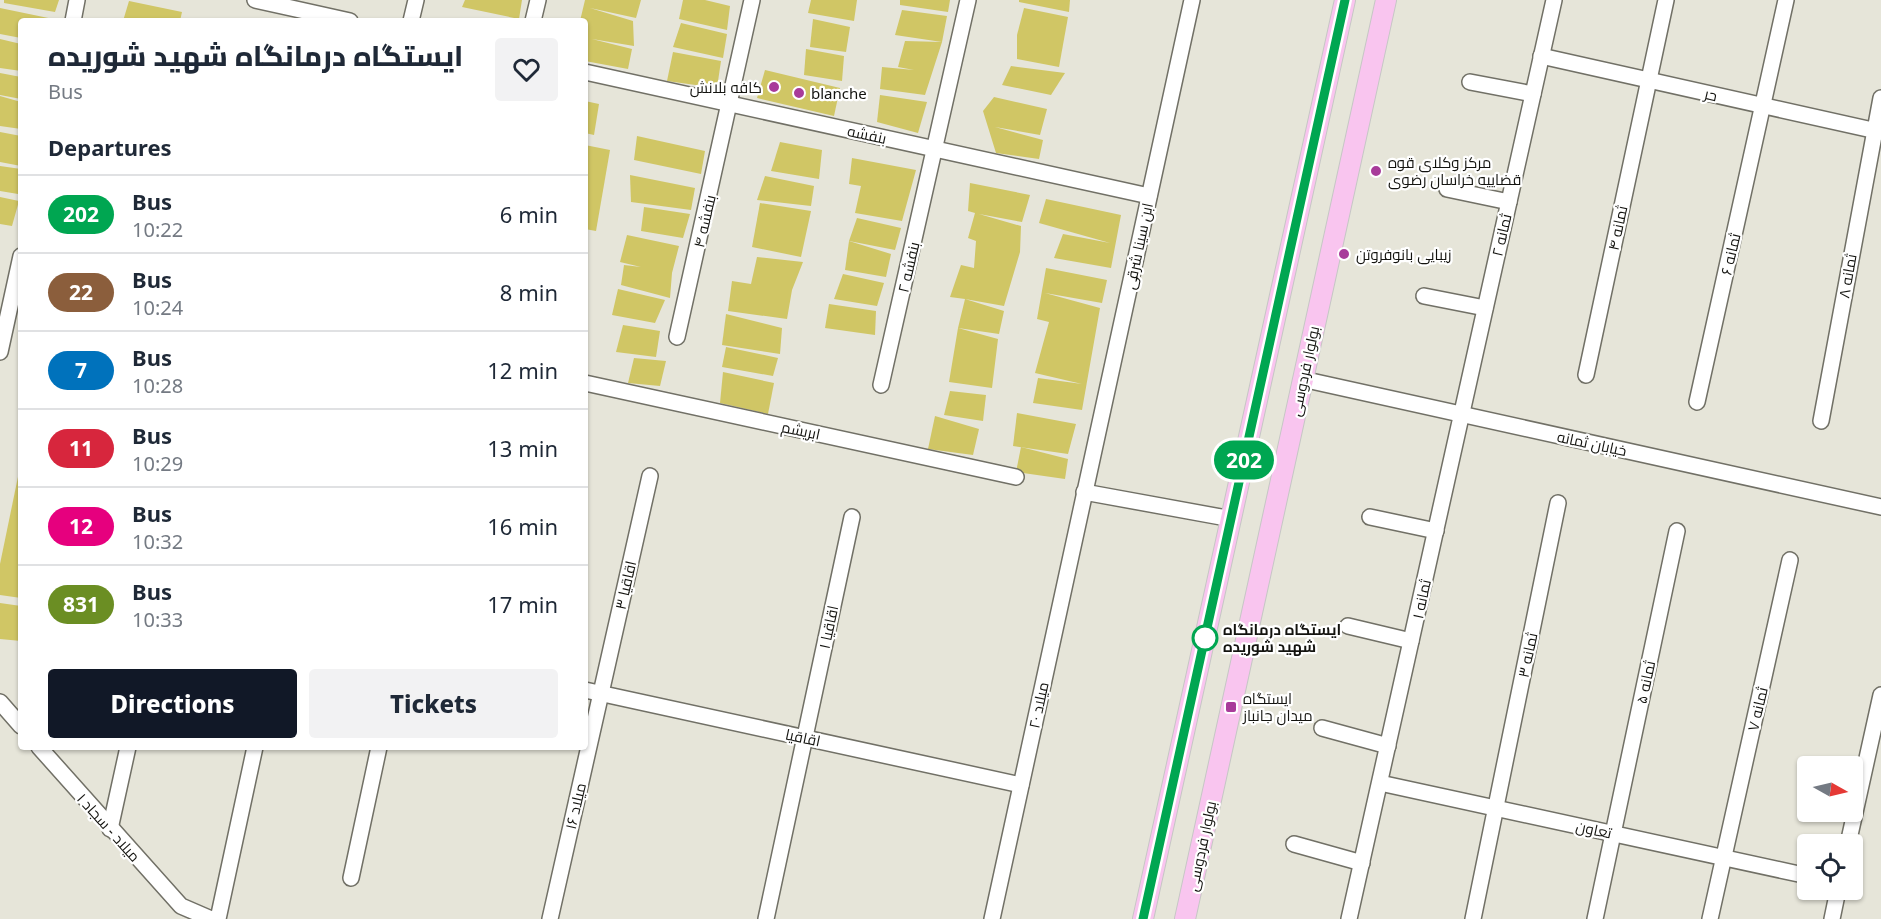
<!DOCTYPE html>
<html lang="en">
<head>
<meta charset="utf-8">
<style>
  body { margin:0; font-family:"Noto Sans",Cairo,sans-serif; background:#f2f2f3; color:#1f2937; height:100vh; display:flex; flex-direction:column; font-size:22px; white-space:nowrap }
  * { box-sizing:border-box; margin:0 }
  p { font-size:20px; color:#747a83 }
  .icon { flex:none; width:33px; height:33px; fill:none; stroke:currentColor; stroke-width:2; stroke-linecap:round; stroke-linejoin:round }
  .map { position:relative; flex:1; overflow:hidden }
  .side { position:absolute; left:18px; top:18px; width:570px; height:732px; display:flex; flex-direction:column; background:#fff; border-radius:6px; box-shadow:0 2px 4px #0004 }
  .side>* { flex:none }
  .badge { padding:0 12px; border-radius:20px; font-size:21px; line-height:39px }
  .needle { width:39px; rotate:98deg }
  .tools { position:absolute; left:1797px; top:756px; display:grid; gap:12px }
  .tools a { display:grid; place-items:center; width:66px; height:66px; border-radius:6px; background:#fff; box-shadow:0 2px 4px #0004; font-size:30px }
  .map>.badge { position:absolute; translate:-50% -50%; box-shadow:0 0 0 3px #fff }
  h2 { padding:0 30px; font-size:22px; line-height:54px }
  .round { display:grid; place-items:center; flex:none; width:63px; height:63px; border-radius:6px; background:#f2f2f3 }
  .headline { display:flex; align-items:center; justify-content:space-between; height:102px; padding:0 30px }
  h1 { font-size:28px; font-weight:800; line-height:45px }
  .cta { display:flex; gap:12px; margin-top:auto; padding:12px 30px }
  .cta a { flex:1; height:69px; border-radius:6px; background:#111827; color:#fff; font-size:24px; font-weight:800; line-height:69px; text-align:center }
  .cta a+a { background:#f2f2f3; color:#1f2937 }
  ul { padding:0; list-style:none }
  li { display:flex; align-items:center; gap:18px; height:78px; padding:0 30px; border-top:2px solid #e0e1e3 }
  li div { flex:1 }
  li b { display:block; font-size:22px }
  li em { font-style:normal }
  li .badge { min-width:66px; font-weight:700; text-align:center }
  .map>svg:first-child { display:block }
  .building { fill:#d0c665 }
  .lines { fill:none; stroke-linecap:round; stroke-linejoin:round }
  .minor-casing { stroke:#717066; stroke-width:18 }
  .major-casing { stroke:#c6c6c5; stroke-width:22 }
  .minor { stroke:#fff; stroke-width:15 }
  .major { stroke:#f9c5ef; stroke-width:20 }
  .line-casing { stroke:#fff; stroke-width:14 }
  .line { stroke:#00a651; stroke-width:9 }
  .poi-dot { fill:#a83b9a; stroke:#fff; stroke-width:2 }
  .stop-dot { fill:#fff; stroke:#00a651; stroke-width:3 }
  .labels { text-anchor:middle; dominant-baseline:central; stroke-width:4.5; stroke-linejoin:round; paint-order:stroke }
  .poi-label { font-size:15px; fill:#13130f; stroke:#fff; text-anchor:start }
  .street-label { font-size:15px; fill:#13130f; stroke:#fff }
  .stop-label { font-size:15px; font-weight:bold; fill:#13130f; stroke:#fff; text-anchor:start }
</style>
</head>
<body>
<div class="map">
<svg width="1881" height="919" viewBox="0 0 1881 919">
  <rect width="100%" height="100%" fill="#e6e5d9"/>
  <!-- building -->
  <g class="building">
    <polygon points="4,0 59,0 55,12 4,3"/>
    <polygon points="465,0 522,0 519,19 462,7"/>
    <polygon points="585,0 641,0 636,18 590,8 633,21 634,46 592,39 632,49 628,69 585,61 585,21 580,21"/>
    <polygon points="683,0 705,0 730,6 727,30 679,19"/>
    <polygon points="811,0 857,0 854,21 808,13"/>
    <polygon points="900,0 950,0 948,12 900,5"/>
    <polygon points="1019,0 1070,0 1069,12 1019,2"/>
    <polygon points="129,1 182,12 180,21 123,21"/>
    <polygon points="0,8 58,20 58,21 21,21 21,38 0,34"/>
    <polygon points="1024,8 1068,17 1059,67 1017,59 1017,35"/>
    <polygon points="902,10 947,16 942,42 925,95 880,89 882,67 914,70 898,67 905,41 942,42 895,35"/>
    <polygon points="813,19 850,27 846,52 810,47"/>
    <polygon points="681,23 727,34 723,58 673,47"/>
    <polygon points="0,39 21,44 21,71 0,68"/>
    <polygon points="806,49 844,56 842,81 804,75"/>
    <polygon points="673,52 721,61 717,88 667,81"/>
    <polygon points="1011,66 1065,73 1051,95 1002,85"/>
    <polygon points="765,70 840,88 834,116 757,98"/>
    <polygon points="0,73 21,77 21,99 0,95"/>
    <polygon points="880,95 927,102 918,133 877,122"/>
    <polygon points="0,96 21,102 21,129 0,126"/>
    <polygon points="994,97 1047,109 1040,135 995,127 1043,140 1039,159 996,153 983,111"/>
    <polygon points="585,101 599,104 594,135 585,133"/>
    <polygon points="0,132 21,136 21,166 0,162"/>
    <polygon points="637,136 705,151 701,174 634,160"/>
    <polygon points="780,142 822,150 819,179 771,171"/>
    <polygon points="585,145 610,150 596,231 585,229"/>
    <polygon points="852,158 916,170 902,221 855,213 861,186 849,184"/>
    <polygon points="0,166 21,169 18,194 0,191"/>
    <polygon points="630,175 695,188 691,210 631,202"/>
    <polygon points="765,176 814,186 811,206 757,200"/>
    <polygon points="970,183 1030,195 1022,222 979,214 1021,226 1020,252 1004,306 965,299 1004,311 999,334 958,328 998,339 992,388 949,382 958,328 965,299 950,297 961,265 974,268 976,241 968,238 975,213 968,211"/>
    <polygon points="0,197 19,201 12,226 0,224"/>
    <polygon points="1046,199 1121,215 1111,268 1054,258 1063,234 1110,243 1039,223"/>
    <polygon points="760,203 811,211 801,257 752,247"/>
    <polygon points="644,207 690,214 683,238 641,231"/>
    <polygon points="857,218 901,228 895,250 849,241"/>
    <polygon points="627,235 679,246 672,273 670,298 621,285 624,265 641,267 620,262"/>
    <polygon points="849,241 891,254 886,277 845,270"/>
    <polygon points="757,257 803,262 792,290 787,319 728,311 732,281 751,284"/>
    <polygon points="1046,268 1107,280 1102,303 1045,293 1100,308 1082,410 1033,403 1038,378 1082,384 1035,373 1049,322 1037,319"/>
    <polygon points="843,274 884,283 877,306 834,299"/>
    <polygon points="618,289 665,300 655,323 612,315"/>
    <polygon points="829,304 876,311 875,335 825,328"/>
    <polygon points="726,314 782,328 780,354 722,345"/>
    <polygon points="623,325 660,331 656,357 616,352"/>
    <polygon points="726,347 778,358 773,376 722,367"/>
    <polygon points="634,358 666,361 660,386 628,383"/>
    <polygon points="723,372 774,383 768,414 720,403"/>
    <polygon points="950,391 986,395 983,421 944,415"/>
    <polygon points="1017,413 1076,424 1068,454 1013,446"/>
    <polygon points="935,416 979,429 973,455 928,449"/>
    <polygon points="1021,447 1068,459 1065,479 1016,472"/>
    <polygon points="20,467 21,467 21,598 0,595 0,564"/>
    <polygon points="0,603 21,606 21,641 0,639"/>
  </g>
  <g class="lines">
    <defs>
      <g id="minor">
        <polyline points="255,0 350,21"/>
        <polyline points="73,21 77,0"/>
        <polyline points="411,21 416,0"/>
        <polyline points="533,21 538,0"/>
        <polyline points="1541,56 1881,132"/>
        <polyline points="585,72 1149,196"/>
        <polyline points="1470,82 1533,94"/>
        <polyline points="1447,189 1509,202"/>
        <polyline points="1424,296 1485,308"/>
        <polyline points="677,337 752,0"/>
        <polyline points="0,352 21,256"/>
        <polyline points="1586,375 1666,0"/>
        <polyline points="1302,379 1881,507"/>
        <polyline points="585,383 1016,477"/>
        <polyline points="881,385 968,0"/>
        <polyline points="1697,402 1786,0"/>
        <polyline points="1821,421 1881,98"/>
        <polyline points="1084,492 1232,519"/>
        <polyline points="1370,517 1436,531"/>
        <polyline points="1348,626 1411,641"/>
        <polyline points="585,690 1021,785"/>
        <polyline points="0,702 21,726"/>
        <polyline points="1322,728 1388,746"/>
        <polyline points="39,747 181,906 211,919"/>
        <polyline points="1380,783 1808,876"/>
        <polyline points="110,829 128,747"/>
        <polyline points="1294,844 1362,863"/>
        <polyline points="1848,844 1881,695"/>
        <polyline points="351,878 379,747"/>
        <polyline points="218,919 255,747"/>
        <polyline points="550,919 650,476"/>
        <polyline points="766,919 852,517"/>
        <polyline points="992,919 1192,0"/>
        <polyline points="1349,919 1554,0"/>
        <polyline points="1473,919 1558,503"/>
        <polyline points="1595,919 1677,531"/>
        <polyline points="1710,919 1790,560"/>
        <polyline points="1832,919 1838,890"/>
      </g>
      <g id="major">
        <polyline points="1143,919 1345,0"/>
        <polyline points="1185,919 1386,0"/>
      </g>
    </defs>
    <!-- minor casing -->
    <use href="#minor" class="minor-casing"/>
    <!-- major casing -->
    <use href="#major" class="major-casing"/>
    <!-- minor -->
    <use href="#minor" class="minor"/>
    <!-- major -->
    <use href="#major" class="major"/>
  </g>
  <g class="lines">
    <defs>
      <polyline id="line" points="1143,919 1345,0"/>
    </defs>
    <!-- line casing -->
    <use href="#line" class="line-casing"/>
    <!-- line -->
    <use href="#line" class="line"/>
  </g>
  <!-- markers -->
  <g class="poi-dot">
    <circle cx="774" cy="87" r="6"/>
    <circle cx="799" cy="93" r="6"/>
    <circle cx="1376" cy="171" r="6"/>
    <circle cx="1344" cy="254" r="6"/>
    <rect x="1225" y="701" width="12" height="12" rx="3"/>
  </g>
  <circle class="stop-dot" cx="1205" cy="638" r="12"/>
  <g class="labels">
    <!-- poi labels -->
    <g class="poi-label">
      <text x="762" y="87" text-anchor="end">کافه بلانش</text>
      <text x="811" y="93">blanche</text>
      <text x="1388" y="162">مرکز وکلای قوه<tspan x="1388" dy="17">قضاییه خراسان رضوی</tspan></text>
      <text x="1356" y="254">زیبایی بانوفروتن</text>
      <text x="1243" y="698">ایستگاه<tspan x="1243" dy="17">میدان جانباز</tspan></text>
    </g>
    <!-- street labels -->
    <g class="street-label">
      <text transform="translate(1711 94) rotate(13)">حر</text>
      <text transform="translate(867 134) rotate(12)">بنفشه</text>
      <text transform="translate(704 221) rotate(-77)">بنفشه ۴</text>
      <text transform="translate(1617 228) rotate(-78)">ثمانه ۴</text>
      <text transform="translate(1501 235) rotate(-77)">ثمانه ۲</text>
      <text transform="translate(1138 246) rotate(-78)">ابن سینا شرقی</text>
      <text transform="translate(1730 254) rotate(-77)">ثمانه ۶</text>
      <text transform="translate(908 267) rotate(-77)">بنفشه ۲</text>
      <text transform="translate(1847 276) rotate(-80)">ثمانه ۸</text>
      <text transform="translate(1304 371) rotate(-78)">بولوار فردوسی</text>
      <text transform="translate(801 430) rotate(12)">ابریشم</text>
      <text transform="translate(1592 443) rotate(12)">خیابان ثمانه</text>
      <text transform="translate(625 585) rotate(-77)">اقاقیا ۳</text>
      <text transform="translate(1421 599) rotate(-78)">ثمانه ۱</text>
      <text transform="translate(828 627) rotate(-78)">اقاقیا ۱</text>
      <text transform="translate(1527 655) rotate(-78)">ثمانه ۳</text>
      <text transform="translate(1645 682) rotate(-78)">ثمانه ۵</text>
      <text transform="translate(1038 705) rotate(-78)">میلاد ۲۰</text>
      <text transform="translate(1757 709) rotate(-77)">ثمانه ۷</text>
      <text transform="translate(803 737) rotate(12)">اقاقیا</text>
      <text transform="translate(575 806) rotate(-77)">میلاد ۱۶</text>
      <text transform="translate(109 827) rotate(48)">میلاد - سجاد ۱</text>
      <text transform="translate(1594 829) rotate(12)">تعاون</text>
      <text transform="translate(1201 846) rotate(-78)">بولوار فردوسی</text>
    </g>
    <!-- stop labels -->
    <g class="stop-label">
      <text x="1223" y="629">ایستگاه درمانگاه<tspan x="1223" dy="17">شهید شوریده</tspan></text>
    </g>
  </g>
</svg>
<div class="tools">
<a><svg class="needle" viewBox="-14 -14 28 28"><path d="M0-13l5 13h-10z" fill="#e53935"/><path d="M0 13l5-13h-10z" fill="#747a83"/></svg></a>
<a><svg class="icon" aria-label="locate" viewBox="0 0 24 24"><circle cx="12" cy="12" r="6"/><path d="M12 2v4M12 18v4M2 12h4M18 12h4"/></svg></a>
</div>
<b class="badge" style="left:1244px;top:460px;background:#00a651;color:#fff">202</b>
<section class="side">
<div class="headline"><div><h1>ایستگاه درمانگاه شهید شوریده</h1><p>Bus</p></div><a class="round"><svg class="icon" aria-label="heart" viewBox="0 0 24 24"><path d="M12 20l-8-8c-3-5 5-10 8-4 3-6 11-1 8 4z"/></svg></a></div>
<h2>Departures</h2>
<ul>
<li><span class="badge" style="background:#00a651;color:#fff">202</span><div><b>Bus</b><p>10:22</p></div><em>6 min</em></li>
<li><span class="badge" style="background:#8b5e3c;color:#fff">22</span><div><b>Bus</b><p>10:24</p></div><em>8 min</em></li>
<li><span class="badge" style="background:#0072bc;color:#fff">7</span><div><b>Bus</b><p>10:28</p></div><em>12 min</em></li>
<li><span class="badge" style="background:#d7263d;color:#fff">11</span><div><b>Bus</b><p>10:29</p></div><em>13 min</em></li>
<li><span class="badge" style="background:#e6007e;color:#fff">12</span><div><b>Bus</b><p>10:32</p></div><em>16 min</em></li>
<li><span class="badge" style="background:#6b8e23;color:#fff">831</span><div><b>Bus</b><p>10:33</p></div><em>17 min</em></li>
</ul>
<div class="cta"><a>Directions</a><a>Tickets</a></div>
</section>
</div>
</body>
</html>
